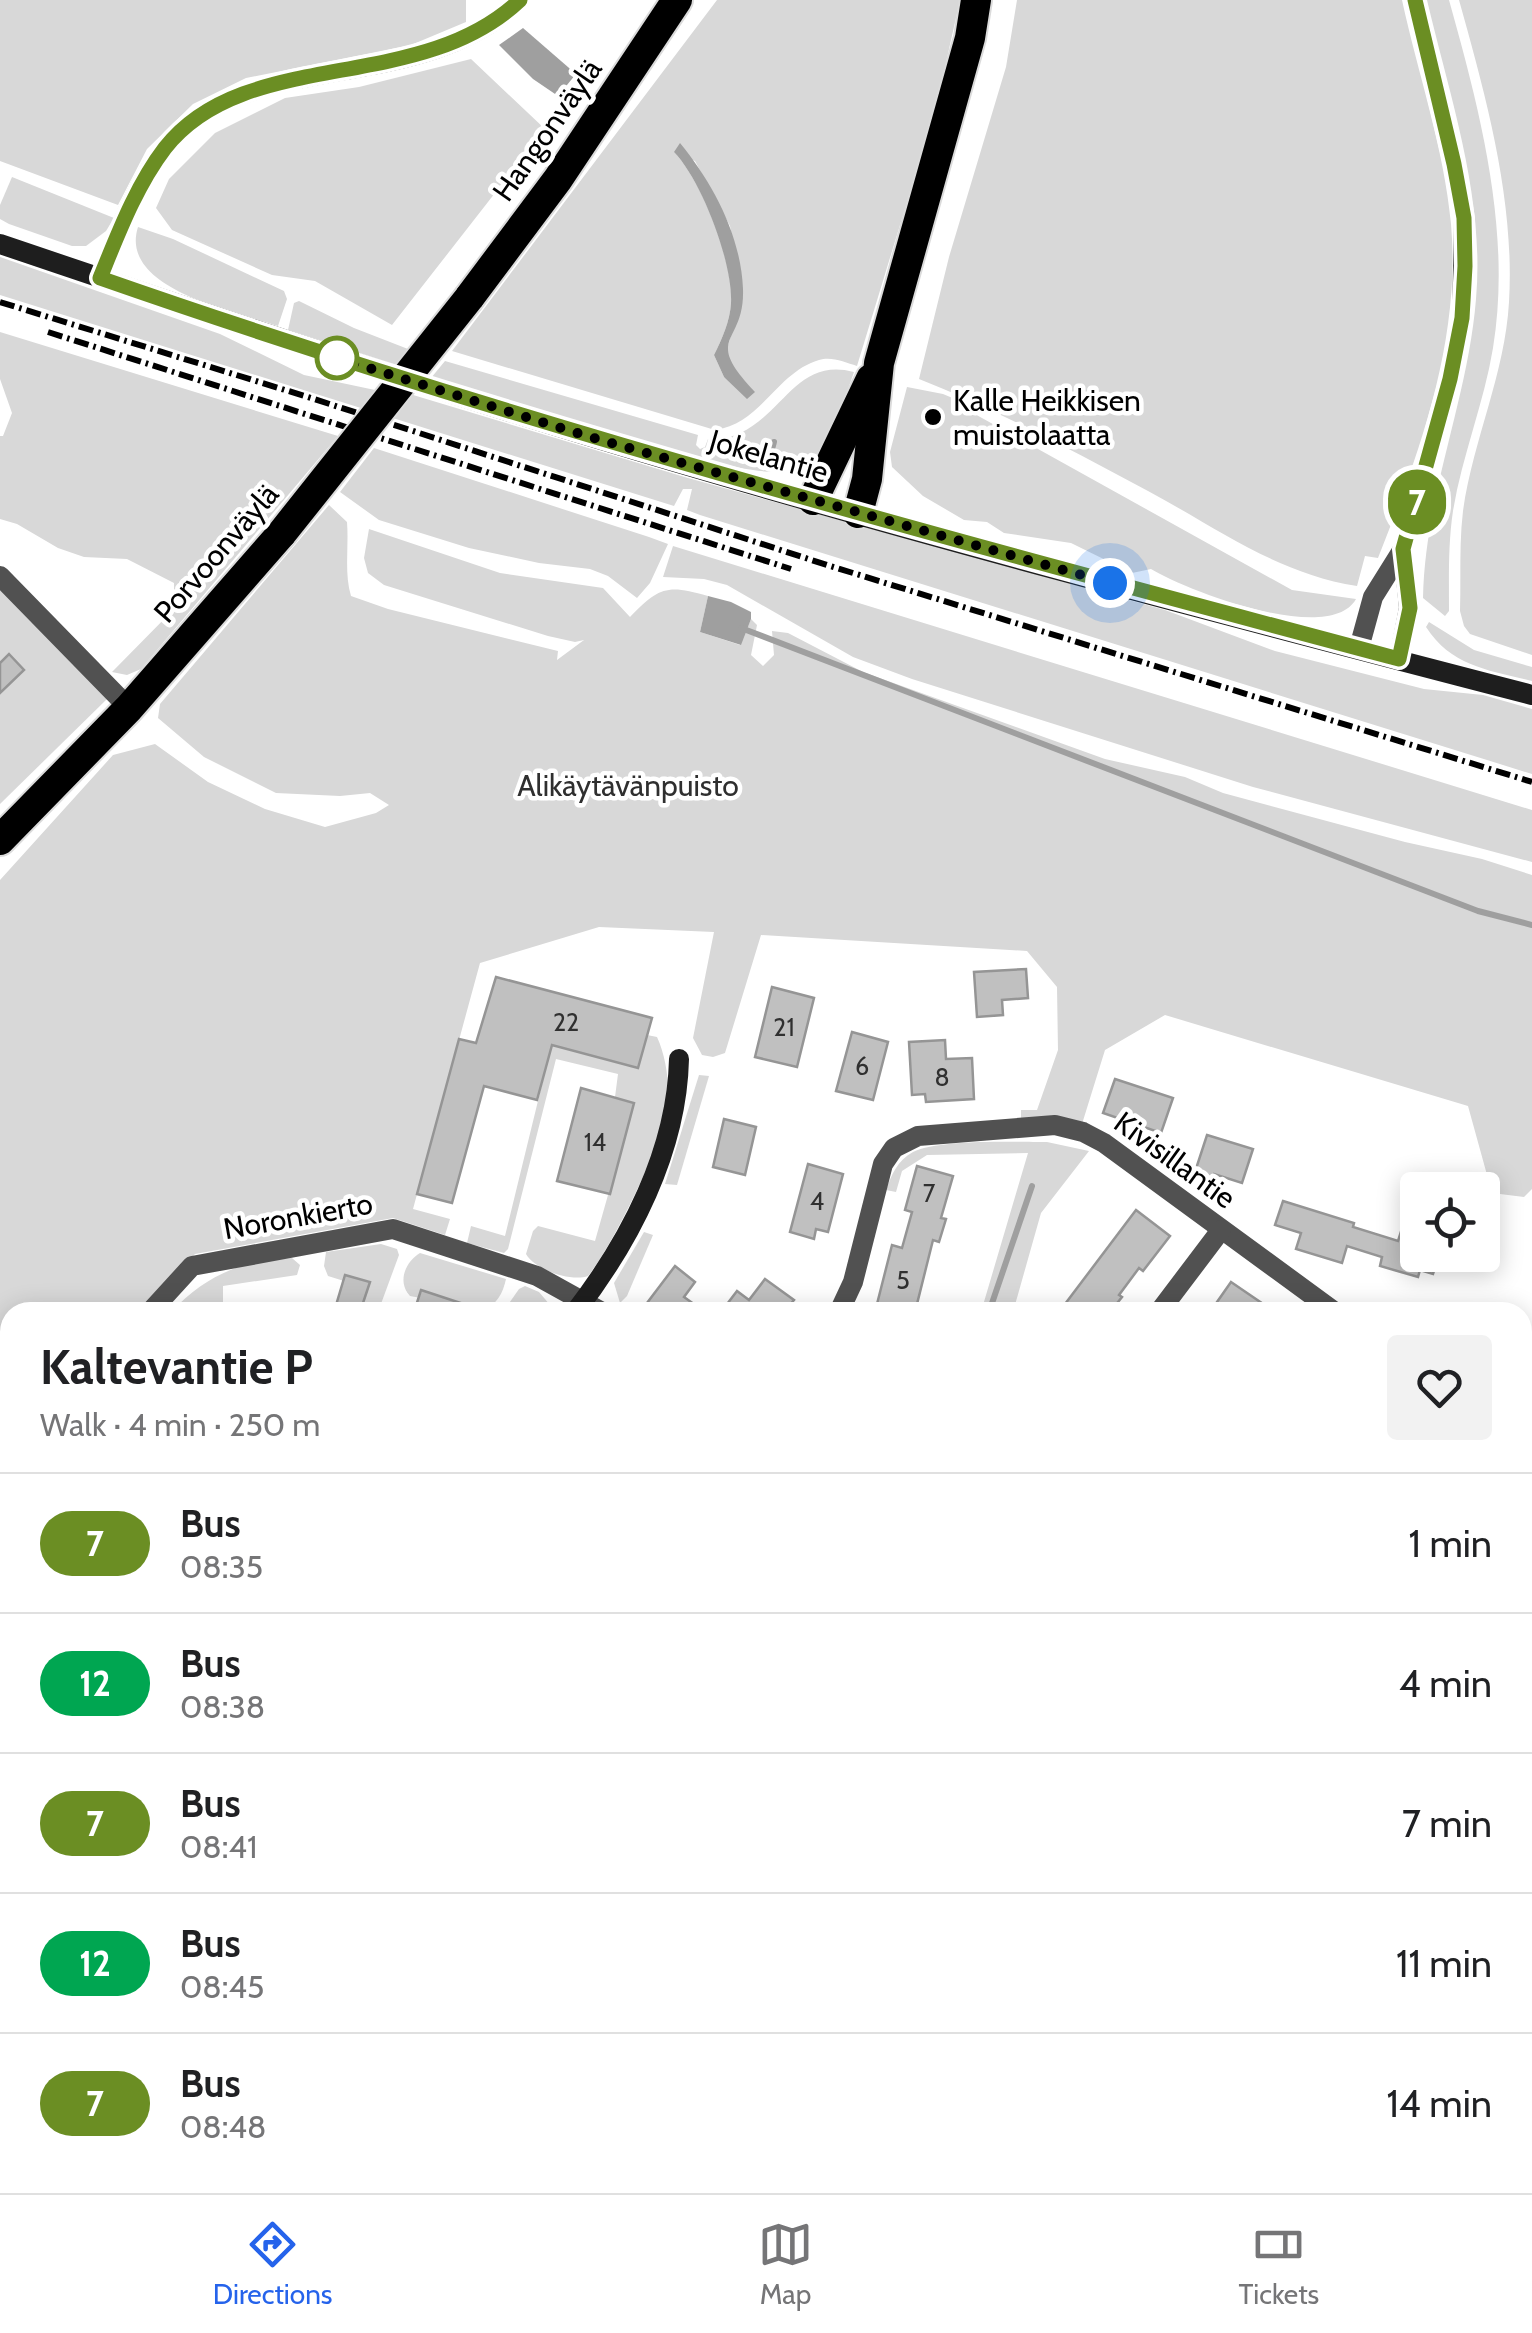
<!DOCTYPE html>
<html lang="en">
<head>
<meta charset="utf-8">
<style>
  body { margin:0; font-family:Cabin,sans-serif; background:#f2f2f2; color:#202124; height:100vh; display:flex; flex-direction:column; font-size:38px; white-space:nowrap }
  * { box-sizing:border-box; margin:0 }
  p { font-size:32px; color:#757577 }
  .icon { flex:none; width:55px; height:55px; fill:none; stroke:currentColor; stroke-width:2; stroke-linecap:round; stroke-linejoin:round }
  .map { position:relative; flex:1; overflow:hidden }
  .panel { position:absolute; left:0px; top:1302px; width:1532px; height:892px; display:flex; flex-direction:column; background:#fff; border-radius:30px 30px 0 0; box-shadow:0 5px 25px #0003 }
  .panel>* { flex:none }
  .badge { padding:0 20px; border-radius:32px; font-size:35px; line-height:65px }
  .buttons { position:absolute; left:1400px; top:1172px; display:grid; gap:20px }
  .buttons a { display:grid; place-items:center; width:100px; height:100px; border-radius:10px; background:#fff; box-shadow:0 5px 25px #0003; font-size:50px }
  .you { position:absolute; width:50px; height:50px; margin:-25px; border:8px solid #fff; border-radius:50%; background:#1a73e8; box-shadow:0 0 0 15px #1a73e833 }
  .map>.badge { position:absolute; translate:-50% -50%; box-shadow:0 0 0 5px #fff }
  .round { display:grid; place-items:center; flex:none; width:105px; height:105px; border-radius:10px; background:#f2f2f2 }
  .headline { display:flex; align-items:center; justify-content:space-between; height:170px; padding:0 40px }
  h1 { font-size:48px; font-weight:800; line-height:75px }
  ul { padding:0; list-style:none }
  li { display:flex; align-items:center; gap:30px; height:140px; padding:0 40px; border-top:2px solid #e0e0e0 }
  li div { flex:1 }
  li b { display:block; font-size:38px }
  li em { font-style:normal }
  li .badge { min-width:110px; font-weight:700; text-align:center }
  .menu { display:flex; justify-content:space-around; align-items:center; height:140px; border-top:2px solid #e0e0e0; background:#fff; font-size:28px; color:#757577 }
  .menu a { display:grid; justify-items:center; gap:5px }
  .menu .selected { color:#2563eb }
  .map>svg:first-child { display:block }
  .green { fill:#d8d8d8; fill-rule:evenodd }
  .water { fill:#9f9f9f }
  .lines { fill:none; stroke-linecap:round; stroke-linejoin:round }
  .stream { stroke:#9f9f9f; stroke-width:6 }
  .building { fill:#c0c0c0; stroke:#959595; stroke-width:2.5 }
  .highway-casing { stroke:#dbdbdb; stroke-width:34 }
  .street { stroke:#515151; stroke-width:20 }
  .secondary { stroke:#1e1e1e; stroke-width:20 }
  .highway { stroke:#000; stroke-width:30 }
  .rail { stroke:#000; stroke-width:6; stroke-dasharray:15 5 2.5 5; stroke-linecap:butt }
  .highway-bridge-casing { stroke:#dbdbdb; stroke-width:34; stroke-linecap:butt }
  .highway-bridge { stroke:#000; stroke-width:30 }
  .line-casing { stroke:#fff; stroke-width:22 }
  .line { stroke:#6b8e23; stroke-width:15 }
  .walk { stroke:#000; stroke-width:10; stroke-dasharray:0 18 }
  .stop-dot { fill:#fff; stroke:#6b8e23; stroke-width:5 }
  .poi-dot { fill:#000; stroke:#fff; stroke-width:4 }
  .labels { text-anchor:middle; dominant-baseline:central; stroke-width:9; stroke-linejoin:round; paint-order:stroke }
  .number-label { font-size:25px; fill:#303030 }
  .street-label { font-size:30px; fill:#000; stroke:#fff }
  .poi-label { font-size:30px; fill:#000; stroke:#fff; text-anchor:start }
  .park-label { font-size:30px; fill:#2f2f2f; stroke:#fff }
</style>
</head>
<body>
<div class="map">
<svg width="1532" height="2193" viewBox="0 0 1532 2193">
  <rect width="100%" height="100%" fill="#fff"/>
  <!-- green -->
  <g class="green">
    <polygon points="0,0 466,0 466,22 411,45 246,78 193,104 147,149 118,205 0,161"/>
    <path d="M717,0H960L936,107L857,366C845,362 831,356 819,360C777,372 761,424 715,430L452,351ZM674,152L695,161L730,226L743,295L726,352L731,367L754,392L724,377L714,355C722,339 730,321 731,303C734,263 702,181 674,152Z"/>
    <path d="M1017,0H1402C1418,74 1444,148 1451,224C1461,340 1420,452 1378,558L1365,556L1357,586C1276,573 1219,529 1148,491C1073,451 998,410 919,379L949,257L1006,67Z"/>
    <path d="M1427,0H1449C1480,111 1512,232 1493,348C1484,403 1462,456 1453,511C1448,544 1449,578 1449,611L1445,616L1423,598C1425,494 1468,400 1476,299C1485,197 1450,98 1427,0Z"/>
    <path d="M1459,0H1532V655L1470,634L1464,626L1460,611C1461,578 1459,544 1463,511C1473,440 1505,374 1509,302C1515,200 1486,97 1459,0Z"/>
    <polygon points="471,59 545,129 392,325 315,281 272,275 172,230 156,208 169,179 215,133 285,98 359,87"/>
    <polygon points="12,177 114,218 106,231 86,246 72,246 9,224 0,219 0,205"/>
    <path d="M138,227L173,239L284,291L287,299L278,326C237,312 118,289 138,227Z"/>
    <polygon points="0,257 220,334 304,375 375,390 380,385 688,478 1165,610 1275,651 1424,689 1483,695 1532,709 1532,774 700,515 687,510 692,489 683,489 674,506 0,295"/>
    <polygon points="299,301 354,328 408,349 395,366 288,330 294,303"/>
    <polygon points="0,332 338,436 141,669 127,675 112,672 174,609 174,583 127,559 84,557 58,548 17,524 0,519 0,436 3,436 12,413 0,379"/>
    <path d="M445,361L698,435L696,445L700,449L705,447L708,439C719,438 730,438 740,433C784,413 798,357 854,372C820,471 809,488 704,459L431,378Z"/>
    <path d="M907,387L943,394L974,407L973,413L1292,590L1356,599C1330,646 1185,590 1151,569L1132,573L1071,543L1004,533L987,522L964,520L923,496L892,467L890,452Z"/>
    <polygon points="374,448 649,537 668,544 650,583 637,598 608,576 590,569 539,563 469,548 379,520 340,492"/>
    <path d="M329,505L347,522C349,547 344,573 351,596L388,609L558,651L557,660L584,640L575,642L548,636L384,585L368,573L364,558L369,529L500,573L603,588L630,617C659,587 667,584 708,596L700,632L740,645L751,619L757,625L751,655L763,666L774,655L772,631L788,633L863,672L1105,759L1185,777L1223,793L1405,842L1482,859L1532,875V1189L1524,1197L1492,1193L1468,1106L1165,1015L1105,1050L1082,1124L1021,1121V1110H1037L1058,1050L1057,987L1027,951L761,935L725,1053L713,1057L702,1055L693,1038L714,932L599,927L480,963L413,1209L450,1219L445,1235L393,1218L195,1254L139,1312H10V1450L7,1453L10,1467V1643L0,1664V880L113,755L155,744L208,782L265,809L325,827L376,813L389,805L370,793L340,796L276,793L204,757L158,718L160,704Z"/>
    <polygon points="673,546 1532,810 1532,862 1253,787 912,679 853,657 727,585 704,579 663,577"/>
    <polygon points="0,578 107,699 0,804"/>
    <path d="M1429,622L1474,650L1532,667V681C1489,670 1452,667 1426,627Z"/>
    <path d="M647,1035L657,1037C665,1054 669,1078 668,1098C667,1136 613,1246 588,1276C571,1282 535,1270 526,1254L533,1231L538,1226L595,1241L634,1103L615,1097L618,1074L556,1059L508,1249L504,1253L467,1243L471,1226L505,1236L547,1064L487,1046Z"/>
    <polygon points="699,1075 709,1076 677,1185 665,1184"/>
    <path d="M1047,1142L1089,1151L1041,1213L1013,1312H981L1028,1153L927,1155L902,1171L896,1192L886,1190C892,1174 897,1161 913,1152C938,1139 1016,1142 1047,1142Z"/>
    <polygon points="644,1232 653,1235 627,1296 620,1303 614,1283"/>
    <polygon points="381,1244 397,1249 399,1255 378,1312 360,1312 369,1282 344,1281 328,1276 324,1266 326,1252"/>
    <path d="M420,1253L506,1279C503,1293 497,1304 484,1310L410,1296C397,1282 405,1262 420,1253Z"/>
    <path d="M292,1258L300,1265L297,1275L223,1286V1312H171C207,1275 239,1261 292,1258Z"/>
    <polygon points="525,1286 539,1292 556,1312 503,1312 519,1289"/>
    <polygon points="0,1731 10,1743 10,1879 0,1884"/>
    <polygon points="10,1896 10,2185 267,2185 268,2193 0,2193 0,1901"/>
    <polygon points="1532,2000 1532,2193 1364,2193 1360,2185 1522,2185 1523,2003"/>
    <polygon points="1249,2185 1343,2185 1347,2193 1250,2193"/>
  </g>
  <!-- water -->
  <g class="water">
    <polygon points="523,28 576,74 558,96 533,79 499,45"/>
    <path d="M680,143C713,183 741,236 743,289C745,346 701,335 755,392L747,399L724,377L714,355C722,339 730,321 731,303C733,263 702,181 674,152Z"/>
    <polygon points="708,596 731,602 751,612 751,619 741,645 700,632"/>
  </g>
  <g class="lines">
    <!-- stream -->
    <g class="stream">
      <polyline points="769,460 774,442"/>
      <polyline points="741,628 1478,911 1532,925"/>
      <polyline points="989,1312 1032,1186"/>
      <polyline points="0,1865 10,1862"/>
      <polyline points="691,2185 692,2193"/>
      <polyline points="1306,2185 1310,2193"/>
    </g>
  </g>
  <!-- building -->
  <g class="building">
    <polygon points="9,654 24,670 0,693 0,663"/>
    <polygon points="1026,969 1028,998 1002,1000 1003,1015 977,1017 974,972"/>
    <polygon points="496,977 652,1018 638,1068 552,1045 537,1100 484,1086 452,1203 417,1194 459,1039 476,1043"/>
    <polygon points="772,987 814,998 797,1067 755,1057"/>
    <polygon points="852,1032 888,1042 873,1100 836,1091"/>
    <polygon points="945,1040 946,1059 972,1058 974,1099 926,1102 925,1094 912,1095 909,1042"/>
    <polygon points="1115,1079 1173,1098 1161,1133 1103,1113"/>
    <polygon points="581,1088 634,1103 610,1194 557,1181"/>
    <polygon points="724,1119 756,1127 745,1175 713,1167"/>
    <polygon points="1207,1135 1253,1149 1242,1183 1214,1174 1210,1184 1193,1178"/>
    <polygon points="808,1164 843,1174 828,1232 816,1229 814,1239 790,1232"/>
    <polygon points="917,1166 953,1176 941,1218 946,1219 939,1242 933,1240 915,1312 908,1312 877,1304 892,1245 902,1248 912,1212 905,1210"/>
    <polygon points="1283,1201 1354,1223 1353,1227 1398,1241 1403,1225 1418,1230 1418,1255 1439,1255 1433,1274 1420,1270 1418,1277 1380,1266 1382,1257 1347,1246 1342,1263 1296,1249 1301,1233 1275,1225"/>
    <polygon points="1136,1210 1170,1236 1143,1271 1139,1268 1119,1295 1122,1297 1110,1312 1059,1312"/>
    <polygon points="675,1266 695,1282 684,1297 705,1312 659,1312 647,1303"/>
    <polygon points="345,1275 370,1282 360,1312 334,1312"/>
    <polygon points="765,1279 794,1300 784,1312 721,1312 737,1291 749,1300"/>
    <polygon points="1231,1282 1275,1312 1210,1312"/>
    <polygon points="421,1290 479,1309 478,1312 414,1312"/>
  </g>
  <g class="lines">
    <defs>
      <g id="highway">
        <polyline points="469,298 558,179 677,0"/>
        <polyline points="813,500 871,379"/>
        <polyline points="858,513 867,479 879,363 970,38 976,0"/>
        <polyline points="0,840 129,708 282,533"/>
      </g>
    </defs>
    <!-- highway casing -->
    <use href="#highway" class="highway-casing"/>
    <!-- street -->
    <g class="street">
      <polyline points="0,576 129,708"/>
      <polyline points="1359,648 1373,597 1403,549 1450,379 1462,318 1464,218 1454,164 1415,0"/>
      <polyline points="1399,659 1409,608 1403,549"/>
      <polyline points="150,1312 192,1266 393,1229 537,1276 602,1312"/>
      <polyline points="839,1312 853,1282 883,1164 894,1148 918,1136 1055,1125 1083,1132 1104,1143 1335,1312"/>
      <polyline points="1159,1312 1221,1230"/>
      <polyline points="1522,1404 1532,1406"/>
      <polyline points="1522,1776 1532,1774"/>
      <polyline points="1104,2185 1105,2193"/>
      <polyline points="502,2193 503,2185"/>
      <polyline points="827,2193 828,2185"/>
    </g>
    <!-- secondary -->
    <g class="secondary">
      <path d="M0,244C195,310 390,376 588,436C900,531 1216,613 1532,695"/>
      <path d="M100,278C118,234 135,186 165,148C247,45 419,97 520,0"/>
      <path d="M575,1312C630,1241 677,1151 679,1059"/>
      <polyline points="281,2185 281,2193"/>
    </g>
    <!-- highway -->
    <use href="#highway" class="highway"/>
    <!-- rail -->
    <g class="rail">
      <polyline points="0,302 311,398 827,565 1532,782"/>
      <polyline points="48,332 791,569"/>
    </g>
    <defs>
      <polyline id="highway-bridge" points="282,533 469,298"/>
    </defs>
    <!-- highway-bridge casing -->
    <use href="#highway-bridge" class="highway-bridge-casing"/>
    <!-- highway-bridge -->
    <use href="#highway-bridge" class="highway-bridge"/>
  </g>
  <g class="lines">
    <defs>
      <path id="line" d="M520,0C419,96 246,45 165,148C136,186 118,234 100,278C526,427 963,543 1399,659L1410,608L1403,549L1450,379L1462,318L1465,266L1464,218L1454,164L1415,0"/>
    </defs>
    <!-- line casing -->
    <use href="#line" class="line-casing"/>
    <!-- line -->
    <use href="#line" class="line"/>
    <!-- walk -->
    <polyline class="walk" points="337,358 590,437 1110,583"/>
  </g>
  <!-- markers -->
  <circle class="stop-dot" cx="337" cy="358" r="20"/>
  <circle class="poi-dot" cx="933" cy="417" r="10"/>
  <g class="labels">
    <!-- number labels -->
    <g class="number-label">
      <text x="566" y="1022">22</text>
      <text x="784" y="1027">21</text>
      <text x="862" y="1066">6</text>
      <text x="942" y="1077">8</text>
      <text x="595" y="1142">14</text>
      <text x="929" y="1193">7</text>
      <text x="817" y="1201">4</text>
      <text x="903" y="1280">5</text>
    </g>
    <!-- street labels -->
    <g class="street-label">
      <text transform="translate(547 130) rotate(-55)">Hangonväylä</text>
      <text transform="translate(769 456) rotate(16)">Jokelantie</text>
      <text transform="translate(216 553) rotate(-49)">Porvoonväylä</text>
      <text transform="translate(1175 1160) rotate(36)">Kivisillantie</text>
      <text transform="translate(298 1216) rotate(-10)">Noronkierto</text>
    </g>
    <!-- poi labels -->
    <g class="poi-label">
      <text x="953" y="400">Kalle Heikkisen<tspan x="953" dy="34">muistolaatta</tspan></text>
    </g>
    <!-- park labels -->
    <g class="park-label">
      <text x="628" y="785">Alikäytävänpuisto</text>
    </g>
  </g>
</svg>
<div class="buttons">
<a><svg class="icon" aria-label="locate" viewBox="0 0 24 24"><circle cx="12" cy="12" r="6"/><path d="M12 2v4M12 18v4M2 12h4M18 12h4"/></svg></a>
</div>
<div class="you" style="left:1110px;top:583px"></div>
<b class="badge" style="left:1417px;top:502px;background:#6b8e23;color:#fff">7</b>
<section class="panel">
<div class="headline"><div><h1>Kaltevantie P</h1><p>Walk · 4 min · 250 m</p></div><a class="round"><svg class="icon" aria-label="heart" viewBox="0 0 24 24"><path d="M12 20l-8-8c-3-5 5-10 8-4 3-6 11-1 8 4z"/></svg></a></div>
<ul>
<li><span class="badge" style="background:#6b8e23;color:#fff">7</span><div><b>Bus</b><p>08:35</p></div><em>1 min</em></li>
<li><span class="badge" style="background:#00a651;color:#fff">12</span><div><b>Bus</b><p>08:38</p></div><em>4 min</em></li>
<li><span class="badge" style="background:#6b8e23;color:#fff">7</span><div><b>Bus</b><p>08:41</p></div><em>7 min</em></li>
<li><span class="badge" style="background:#00a651;color:#fff">12</span><div><b>Bus</b><p>08:45</p></div><em>11 min</em></li>
<li><span class="badge" style="background:#6b8e23;color:#fff">7</span><div><b>Bus</b><p>08:48</p></div><em>14 min</em></li>
</ul>
</section>
</div>
<nav class="menu">
<a class="selected"><svg class="icon" aria-label="directions" viewBox="0 0 24 24"><path d="M12 3l9 9-9 9-9-9zM9 14v-3h6M13 9l2 2-2 2"/></svg>Directions</a>
<a><svg class="icon" aria-label="map" viewBox="0 0 24 24"><path d="M3 6l6-2 6 2 6-2v14l-6 2-6-2-6 2zM9 4v14M15 6v14"/></svg>Map</a>
<a><svg class="icon" aria-label="tickets" viewBox="0 0 24 24"><path d="M3 7h18v10H3zM15 7v10"/></svg>Tickets</a>
</nav>
</body>
</html>
